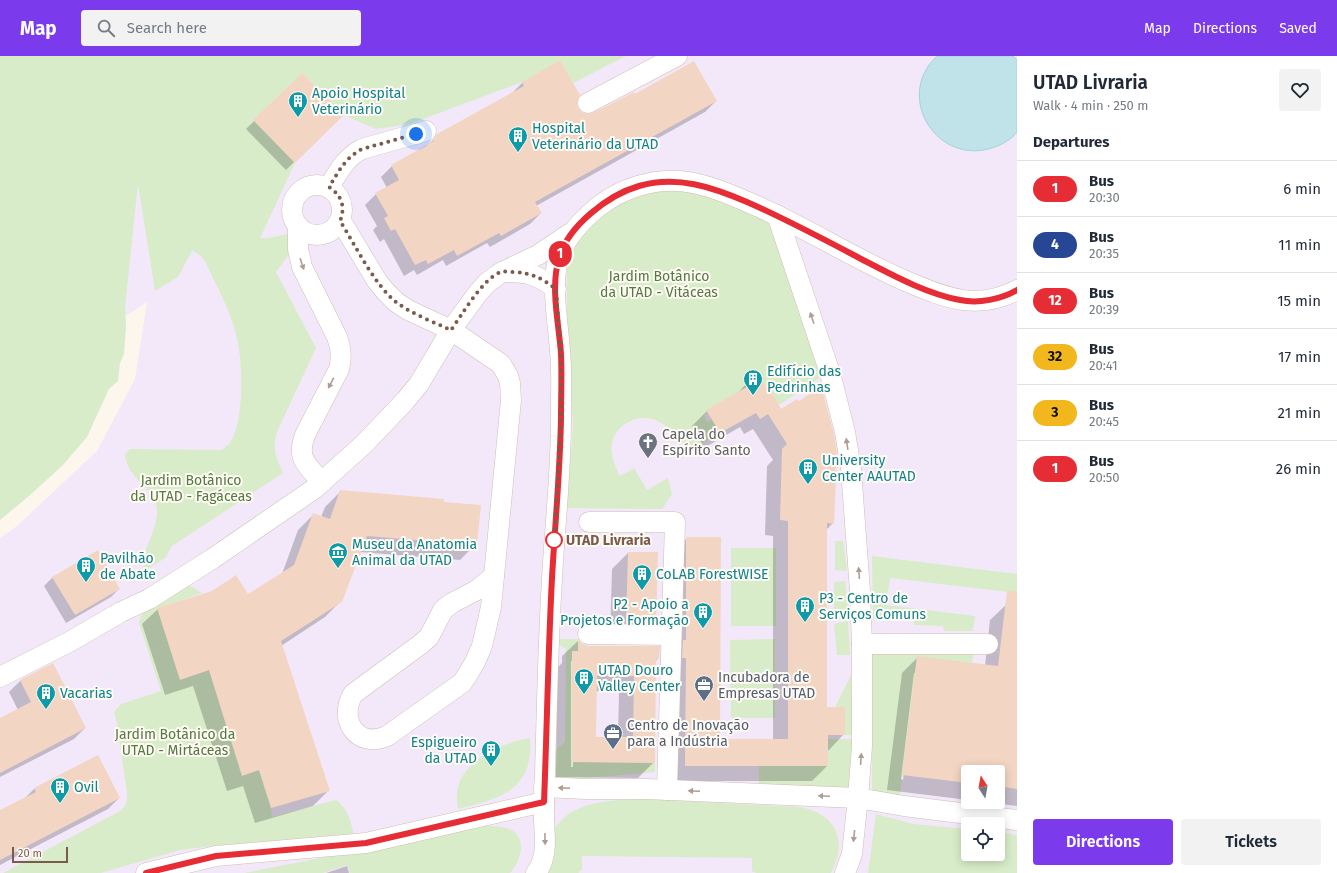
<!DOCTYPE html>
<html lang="en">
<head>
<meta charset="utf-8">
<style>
  body { margin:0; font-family:"Fira Sans",sans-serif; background:#f2f2f3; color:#1f2937; height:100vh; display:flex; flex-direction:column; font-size:15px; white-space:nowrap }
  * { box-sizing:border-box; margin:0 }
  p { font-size:13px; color:#747a83 }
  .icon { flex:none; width:22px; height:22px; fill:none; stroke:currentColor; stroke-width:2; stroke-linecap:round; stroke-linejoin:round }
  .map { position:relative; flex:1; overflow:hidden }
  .sheet { display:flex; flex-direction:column; background:#fff; width:320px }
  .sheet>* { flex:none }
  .badge { padding:0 8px; border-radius:13px; font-size:14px; line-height:26px }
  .needle { width:26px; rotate:349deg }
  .fabs { position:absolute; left:961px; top:709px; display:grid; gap:8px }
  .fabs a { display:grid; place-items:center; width:44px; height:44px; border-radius:4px; background:#fff; box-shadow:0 2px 10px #0003; font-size:20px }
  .scale { position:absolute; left:12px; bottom:10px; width:56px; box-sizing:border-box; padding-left:4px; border:2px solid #7a5c4d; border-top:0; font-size:11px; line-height:14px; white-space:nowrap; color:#7a5c4d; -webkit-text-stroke:3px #fffaf3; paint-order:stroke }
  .you { position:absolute; width:20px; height:20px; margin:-10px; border:3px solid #fff; border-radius:50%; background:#1a73e8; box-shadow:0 0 0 6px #1a73e833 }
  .map>.badge { position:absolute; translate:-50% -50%; box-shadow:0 0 0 2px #fff }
  h2 { padding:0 16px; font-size:15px; line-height:36px }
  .round { display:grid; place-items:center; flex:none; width:42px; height:42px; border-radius:4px; background:#f2f2f3 }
  .summary { display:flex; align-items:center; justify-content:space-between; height:68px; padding:0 16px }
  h1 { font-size:19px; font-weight:600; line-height:30px }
  .primary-button { display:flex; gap:8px; margin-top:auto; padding:8px 16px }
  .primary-button a { flex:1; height:46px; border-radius:4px; background:#7c3aed; color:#fff; font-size:16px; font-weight:600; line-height:46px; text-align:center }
  .primary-button a+a { background:#f2f2f3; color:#1f2937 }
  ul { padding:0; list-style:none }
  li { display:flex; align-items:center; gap:12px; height:56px; padding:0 16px; border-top:1px solid #e0e1e3 }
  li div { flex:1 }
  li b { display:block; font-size:15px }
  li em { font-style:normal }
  li .badge { min-width:44px; font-weight:700; text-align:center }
  header { display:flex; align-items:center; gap:24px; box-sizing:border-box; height:56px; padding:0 20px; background:#7c3aed; color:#fff }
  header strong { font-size:19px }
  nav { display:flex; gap:22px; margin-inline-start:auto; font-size:14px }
  .search { width:280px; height:36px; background:#f2f2f3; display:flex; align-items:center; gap:10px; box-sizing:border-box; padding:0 14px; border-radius:4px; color:#747a83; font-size:15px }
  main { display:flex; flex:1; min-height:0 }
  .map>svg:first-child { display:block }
  .education { fill:#f3e8fa; fill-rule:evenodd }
  .green { fill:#d8ecc9 }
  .water { fill:#bfe3e8; stroke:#a5d3da }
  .shadow { fill:#0003; fill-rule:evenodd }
  .building { fill:#f3d5c3; fill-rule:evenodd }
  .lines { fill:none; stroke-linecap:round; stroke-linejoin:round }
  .minor-casing { stroke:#d1beb0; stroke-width:21 }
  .minor { stroke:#fff; stroke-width:20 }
  .oneway { fill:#af9d94 }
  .line-casing { stroke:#fff; stroke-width:9 }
  .line { stroke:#e62c34; stroke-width:6 }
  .walk { stroke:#7a5c4d; stroke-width:4; stroke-dasharray:0 7.2 }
  .stop-dot { fill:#fff; stroke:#e62c34; stroke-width:2 }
  .labels { text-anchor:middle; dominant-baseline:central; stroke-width:4; stroke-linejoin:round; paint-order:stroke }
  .culture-label { font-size:14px; fill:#0d838f; stroke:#fffaf3; text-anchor:start }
  .park-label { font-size:14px; fill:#537a41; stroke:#fffaf3 }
  .worship-label { font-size:14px; fill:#5b616d; stroke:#fffaf3; text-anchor:start }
  .stop-label { font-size:14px; font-weight:bold; fill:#7a5c4d; stroke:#fffaf3; text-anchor:start }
  .service-label { font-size:14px; fill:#4e5e75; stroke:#fffaf3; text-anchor:start }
</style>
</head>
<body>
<header>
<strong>Map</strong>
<div class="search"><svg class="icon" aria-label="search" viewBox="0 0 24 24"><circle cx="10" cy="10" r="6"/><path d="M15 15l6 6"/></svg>Search here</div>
<nav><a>Map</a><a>Directions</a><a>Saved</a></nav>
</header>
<main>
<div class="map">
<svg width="1017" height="817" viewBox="0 0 1017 817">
  <rect width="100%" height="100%" fill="#fdf6ec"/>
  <!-- education -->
  <path class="education" d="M56,0H1017V817H0V482L17,470L97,395L135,323L147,246L129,258L117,262ZM968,716H998V746H968ZM968,768H998V798H968Z"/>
  <!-- green -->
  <g class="green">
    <path d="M0,0H626L573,27L560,4L522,26L410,68L376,73L344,59L302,17L253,64L295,107L260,182C270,183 279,180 289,177L290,197L276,216L316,292L277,376C272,393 276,401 283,417L172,490L165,502L146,514L141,505C146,493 156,471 157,459C159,431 127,426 125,398L130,393L222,394C224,392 227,390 229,388C245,368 243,302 236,278C229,252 216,229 205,205L200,199L193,195V193L178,221L155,235L138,128L125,251L126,270L124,298L120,307L118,325L109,333L87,381L62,410L29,440L0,464Z"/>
    <path d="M667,133L700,137L770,166L821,321L779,349L760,320L745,328L747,331L704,359L707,366L712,363L720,377L689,395C680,384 670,369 655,364C638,357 615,369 612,387C610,399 615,410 620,420L634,412L647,434L668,422L672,438L662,453L566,452L571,398L573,368L572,350L567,285V214C572,179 605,151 637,140C647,137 657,135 667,133Z"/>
    <polygon points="835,485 843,485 847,515 835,514"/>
    <rect x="731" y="492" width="45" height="78"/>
    <polygon points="872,500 1017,518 1017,537 890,522 886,549 975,560 973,575 944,575 943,570 914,569 914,563 873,562"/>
    <polygon points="845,525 848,555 834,555 834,526"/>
    <path d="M187,528L202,537L158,552L180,623L209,614L242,719L259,714L271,752L272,761L336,744C348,752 351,766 354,780L221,789L180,794L101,817H3L120,755L125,750L127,744V737L117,668L114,656L121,648L161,635L139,567L141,560L146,554Z"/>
    <polygon points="848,565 850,599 837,599 834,568"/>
    <polygon points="555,583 578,583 578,595 572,596 572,706 655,707 655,716 555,725 554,695 565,686 566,593 555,586"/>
    <polygon points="775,583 775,662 731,662 730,584"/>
    <polygon points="974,594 972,607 917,601 900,739 872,739 872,595"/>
    <polygon points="851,619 853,679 845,679 845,651 835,651"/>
    <path d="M530,682C534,733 501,743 458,753C457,745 456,738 458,731C465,703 504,686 530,682Z"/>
    <polygon points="828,683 853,683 853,733 759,731 759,710 828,710"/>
    <path d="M644,743L800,751C837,758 848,785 831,817H756L752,815V802L582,800V814L578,817H548L550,812L551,775C557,770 562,763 567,759C589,744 619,744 644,743Z"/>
    <polygon points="876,758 913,768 968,773 968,798 998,798 998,776 1017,779 1017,817 868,817"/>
    <path d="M485,770C494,770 505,770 513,775C528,785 519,807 510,817H350L347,809L323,817H244Z"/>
  </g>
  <!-- water -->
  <path class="water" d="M937,0H1013L1017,4V76C1012,83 1003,88 995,91C938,112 893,41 937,0Z"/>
  <!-- shadow -->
  <g class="shadow">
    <polygon points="302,18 342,59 286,114 246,73"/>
    <polygon points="523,26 576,46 577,52 582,58 588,59 635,39 716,45 705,56 536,150 541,157 530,168 490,191 487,187 446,210 443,204 417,219 414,214 404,220 384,183 380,186 373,174 377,170 365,149 376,138 387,132 381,121 392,110 426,91 438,79 511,38"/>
    <polygon points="759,321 833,467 826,474 826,652 844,678 829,694 827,694 827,710 812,725 670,725 671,498 687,482 719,684 773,684 773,480 765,479 767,410 773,404 753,373 744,378 740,371 704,392 692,370 707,355 736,339 745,329"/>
    <polygon points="341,435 443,447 476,488 460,504 360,496 341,545 325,561 281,590 328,735 313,750 255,767 243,730 227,735 193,630 165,639 142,568 158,553 247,540 282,518 298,474 314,458 321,461 325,451"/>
    <polygon points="628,497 655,567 639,583 610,582 612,513"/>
    <polygon points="53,521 119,533 111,541 66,567 44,530"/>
    <path d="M1006,549L1017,550V750L985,746H998V716H968V744L887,734L902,617L918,601L985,610L990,564ZM914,617H916L903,724L901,723Z"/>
    <path d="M578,585L581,589L588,590L658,602L655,606L654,706L638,722L556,721L557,612L562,607V600ZM571,605H573V711H571ZM596,635H619L618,682H595Z"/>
    <polygon points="52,609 85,672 74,683 0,721 0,663 18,654 9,636 20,625"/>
    <polygon points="98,700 119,742 108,753 0,809 0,755 25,742 34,733"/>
    <polygon points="347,810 349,817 326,817"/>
  </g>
  <!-- building -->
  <g class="building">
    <polygon points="560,4 580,39 577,46 578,52 582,56 587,58 593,57 634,36 635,38 694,5 717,45 535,146 542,157 501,180 499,177 457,200 454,194 428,208 426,204 415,209 395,173 391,175 384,162 388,160 375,137 399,124 391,109 434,85 433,84 437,78 524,30 522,26"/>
    <polygon points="302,17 344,59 295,107 253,64"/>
    <polygon points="760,320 766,330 768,329 781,353 797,343 799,345 816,334 822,333 834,378 837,398 834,468 827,467 827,651 845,651 845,679 828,679 828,710 685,710 686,602 682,602 683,584 686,584 686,481 721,481 720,683 788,683 788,465 780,464 782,393 787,388 768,358 760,363 756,357 720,377 706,354 747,331 745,328"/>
    <polygon points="340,434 444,443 444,446 481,449 477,489 367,480 342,546 281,585 330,735 271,752 259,714 242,720 209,614 180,624 157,552 212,535 236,519 248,538 294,509 313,457 330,463"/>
    <polygon points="98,494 120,533 75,559 52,521"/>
    <polygon points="628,496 658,496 656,567 626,567"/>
    <polygon points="1007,535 1017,535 1017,733 998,730 998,716 968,716 968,727 902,719 917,600 998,610"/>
    <path d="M578,583L582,588L588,590H660L659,603H656L655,707L572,706V595H578ZM597,620H634L633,681H596Z"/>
    <polygon points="53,607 86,672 0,717 0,662 31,646 20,624"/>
    <polygon points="98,699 120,742 0,804 0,754 36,736 34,732"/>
  </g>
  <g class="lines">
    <defs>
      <g id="minor">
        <polyline points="588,47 677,0"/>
        <circle cx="317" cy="154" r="25"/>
        <path d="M329,131C339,115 345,102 362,93L426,75"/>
        <polyline points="777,159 830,317 845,376 851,413 860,535 862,588 862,690 858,742 852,798 845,817"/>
        <polyline points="341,165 377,225 386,236 396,246 408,254 451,274 501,308 508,320 510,327 511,344 494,520"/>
        <path d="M298,170V193L302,211L337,281C341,293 342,301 339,313L305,379C296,403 307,409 322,426"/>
        <path d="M502,216C526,216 536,217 556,233"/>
        <polyline points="589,466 675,466 667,734"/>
        <path d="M494,520L491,551L482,590L475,606L468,618L462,627L387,680C357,693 338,664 353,638L421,588L429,581L443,554L452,547L477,534Z"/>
        <polyline points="588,578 671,579"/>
        <polyline points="862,588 988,588"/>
        <polyline points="0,621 69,586 121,556 149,543 212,503 314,433 364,388 405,345 419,328 451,274 478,237 488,226 502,216 538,199 569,178"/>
        <polyline points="544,731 586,733 646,733 858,742 904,750 1017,764"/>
        <polyline points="146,817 216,800 366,787 544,746"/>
        <path d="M536,817C539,813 542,808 543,802C547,790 544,775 544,762C544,747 544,732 545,717C547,652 548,587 552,523C555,466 562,409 561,352C561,333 562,314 560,295C558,266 551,231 558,204C564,182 582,164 599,150C621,133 651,123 679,125C704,127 727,137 750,147C804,170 854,203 908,226C946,242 978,255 1017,234"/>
      </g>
    </defs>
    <!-- minor casing -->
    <use href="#minor" class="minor-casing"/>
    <!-- minor -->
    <use href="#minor" class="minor"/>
  </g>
  <!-- one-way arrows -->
  <defs><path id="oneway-solid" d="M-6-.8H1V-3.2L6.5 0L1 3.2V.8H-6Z"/></defs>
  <g class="oneway">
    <use href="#oneway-solid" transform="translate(302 208) rotate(71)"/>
    <use href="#oneway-solid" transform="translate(812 262) rotate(-109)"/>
    <use href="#oneway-solid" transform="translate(331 327) rotate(118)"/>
    <use href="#oneway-solid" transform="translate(847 388) rotate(-99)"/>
    <use href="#oneway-solid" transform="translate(859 517) rotate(-94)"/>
    <use href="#oneway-solid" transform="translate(861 703) rotate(-86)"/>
    <use href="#oneway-solid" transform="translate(564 732) rotate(-177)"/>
    <use href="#oneway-solid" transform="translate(694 735) rotate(-178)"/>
    <use href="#oneway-solid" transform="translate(824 740) rotate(-178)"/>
    <use href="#oneway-solid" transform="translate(854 780) rotate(96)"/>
    <use href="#oneway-solid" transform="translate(545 783) rotate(89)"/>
  </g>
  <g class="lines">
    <defs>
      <path id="line" d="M146,817L216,800L366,787L544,746C547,672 548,597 552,522C555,469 560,416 561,362C561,341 562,319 561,298C559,268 550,232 559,202C568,170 608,139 639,130C677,119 712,131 747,146C788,164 827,185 867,206C896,221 928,238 960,244C979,248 1001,243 1017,234"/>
    </defs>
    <!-- line casing -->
    <use href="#line" class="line-casing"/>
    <!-- line -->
    <use href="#line" class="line"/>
    <!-- walk -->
    <path class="walk" d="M416,78L362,93C345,102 339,115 329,131C341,139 346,150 340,165C356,190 373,227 396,246C412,258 433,266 451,274C462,259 483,222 501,216C505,215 510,216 513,216C531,217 542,222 556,233L561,299V362L554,490V484"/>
  </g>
  <!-- icons -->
  <defs>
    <symbol id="building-pin" viewBox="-11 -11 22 30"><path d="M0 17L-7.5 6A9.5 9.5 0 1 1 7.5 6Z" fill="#0f9aa8" stroke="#fffaf3"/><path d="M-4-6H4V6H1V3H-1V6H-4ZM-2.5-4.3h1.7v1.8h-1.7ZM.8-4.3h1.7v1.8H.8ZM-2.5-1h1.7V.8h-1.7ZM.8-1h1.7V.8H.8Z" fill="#fff"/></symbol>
    <symbol id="church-pin" viewBox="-11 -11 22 30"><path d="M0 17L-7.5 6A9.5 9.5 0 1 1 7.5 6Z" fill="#6b7280" stroke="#fffaf3"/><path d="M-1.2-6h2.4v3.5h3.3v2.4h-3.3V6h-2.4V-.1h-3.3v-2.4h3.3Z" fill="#fff"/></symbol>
    <symbol id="museum-pin" viewBox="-11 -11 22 30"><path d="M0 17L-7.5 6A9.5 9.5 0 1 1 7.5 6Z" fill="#0f9aa8" stroke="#fffaf3"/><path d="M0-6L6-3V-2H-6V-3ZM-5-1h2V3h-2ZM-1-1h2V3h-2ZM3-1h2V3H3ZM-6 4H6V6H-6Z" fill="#fff"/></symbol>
    <symbol id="office-pin" viewBox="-11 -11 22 30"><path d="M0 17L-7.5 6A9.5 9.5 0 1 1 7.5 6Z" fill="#5c6f8a" stroke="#fffaf3"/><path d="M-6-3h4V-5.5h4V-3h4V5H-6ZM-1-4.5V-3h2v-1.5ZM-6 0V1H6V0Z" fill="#fff"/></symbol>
  </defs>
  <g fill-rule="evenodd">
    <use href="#building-pin" x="287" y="34" width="22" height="30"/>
    <use href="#building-pin" x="507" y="69" width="22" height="30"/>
    <use href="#building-pin" x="742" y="312" width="22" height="30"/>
    <use href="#church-pin" x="637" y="375" width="22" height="30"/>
    <use href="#building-pin" x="797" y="401" width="22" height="30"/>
    <use href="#museum-pin" x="327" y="485" width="22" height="30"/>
    <use href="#building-pin" x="75" y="499" width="22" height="30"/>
    <use href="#building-pin" x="631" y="507" width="22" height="30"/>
    <use href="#building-pin" x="794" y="539" width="22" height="30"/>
    <use href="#building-pin" x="692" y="545" width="22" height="30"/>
    <use href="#building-pin" x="573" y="611" width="22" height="30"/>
    <use href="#office-pin" x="693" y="618" width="22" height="30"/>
    <use href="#building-pin" x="35" y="626" width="22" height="30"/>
    <use href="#office-pin" x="602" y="666" width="22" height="30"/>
    <use href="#building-pin" x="480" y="683" width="22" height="30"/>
    <use href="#building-pin" x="49" y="720" width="22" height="30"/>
  </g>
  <!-- markers -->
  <circle class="stop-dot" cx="554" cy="484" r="8"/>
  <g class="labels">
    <!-- culture labels -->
    <g class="culture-label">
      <text x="312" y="37">Apoio Hospital<tspan x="312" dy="16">Veterinário</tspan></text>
      <text x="532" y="72">Hospital<tspan x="532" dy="16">Veterinário da UTAD</tspan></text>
      <text x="767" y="315">Edifício das<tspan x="767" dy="16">Pedrinhas</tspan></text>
      <text x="822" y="404">University<tspan x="822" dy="16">Center AAUTAD</tspan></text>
      <text x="352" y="488">Museu da Anatomia<tspan x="352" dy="16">Animal da UTAD</tspan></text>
      <text x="100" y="502">Pavilhão<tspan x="100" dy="16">de Abate</tspan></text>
      <text x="656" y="518">CoLAB ForestWISE</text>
      <text x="819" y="542">P3 - Centro de<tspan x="819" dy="16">Serviços Comuns</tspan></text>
      <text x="689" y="548" text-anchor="end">P2 - Apoio a<tspan x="689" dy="16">Projetos e Formação</tspan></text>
      <text x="598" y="614">UTAD Douro<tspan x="598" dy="16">Valley Center</tspan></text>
      <text x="60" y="637">Vacarias</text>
      <text x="477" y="686" text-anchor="end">Espigueiro<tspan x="477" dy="16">da UTAD</tspan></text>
      <text x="74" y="731">Ovil</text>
    </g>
    <!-- park labels -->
    <g class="park-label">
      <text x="659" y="220">Jardim Botânico<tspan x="659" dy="16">da UTAD - Vitáceas</tspan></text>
      <text x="191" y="424">Jardim Botânico<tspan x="191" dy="16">da UTAD - Fagáceas</tspan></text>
      <text x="175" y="678">Jardim Botânico da<tspan x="175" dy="16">UTAD - Mirtáceas</tspan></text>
    </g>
    <!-- worship labels -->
    <g class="worship-label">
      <text x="662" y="378">Capela do<tspan x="662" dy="16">Espírito Santo</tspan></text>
    </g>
    <!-- stop labels -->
    <g class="stop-label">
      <text x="566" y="484">UTAD Livraria</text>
    </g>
    <!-- service labels -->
    <g class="service-label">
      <text x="718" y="621">Incubadora de<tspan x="718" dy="16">Empresas UTAD</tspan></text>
      <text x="627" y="669">Centro de Inovação<tspan x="627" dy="16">para a Indústria</tspan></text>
    </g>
  </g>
</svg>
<div class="fabs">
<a><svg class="needle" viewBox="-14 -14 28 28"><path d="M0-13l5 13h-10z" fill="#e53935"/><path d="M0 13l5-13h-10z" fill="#747a83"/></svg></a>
<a><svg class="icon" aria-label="locate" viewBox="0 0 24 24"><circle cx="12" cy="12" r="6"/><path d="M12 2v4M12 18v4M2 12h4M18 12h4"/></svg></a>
</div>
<div class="scale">20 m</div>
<div class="you" style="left:416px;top:78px"></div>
<b class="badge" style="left:560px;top:198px;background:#e62c34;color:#fff">1</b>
</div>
<section class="sheet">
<div class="summary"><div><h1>UTAD Livraria</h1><p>Walk · 4 min · 250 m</p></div><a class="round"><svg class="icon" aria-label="heart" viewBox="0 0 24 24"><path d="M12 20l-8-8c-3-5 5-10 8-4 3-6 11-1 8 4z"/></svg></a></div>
<h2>Departures</h2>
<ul>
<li><span class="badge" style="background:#e62c34;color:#fff">1</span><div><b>Bus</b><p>20:30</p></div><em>6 min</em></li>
<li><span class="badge" style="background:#274794;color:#fff">4</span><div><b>Bus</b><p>20:35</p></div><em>11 min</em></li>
<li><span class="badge" style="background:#e62c34;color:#fff">12</span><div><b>Bus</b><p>20:39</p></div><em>15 min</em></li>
<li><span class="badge" style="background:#f1b71d;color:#111">32</span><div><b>Bus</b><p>20:41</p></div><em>17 min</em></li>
<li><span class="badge" style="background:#f1b71d;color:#111">3</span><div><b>Bus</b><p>20:45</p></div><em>21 min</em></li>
<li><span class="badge" style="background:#e62c34;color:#fff">1</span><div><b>Bus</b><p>20:50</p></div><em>26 min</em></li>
</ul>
<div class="primary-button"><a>Directions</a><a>Tickets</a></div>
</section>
</main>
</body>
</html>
